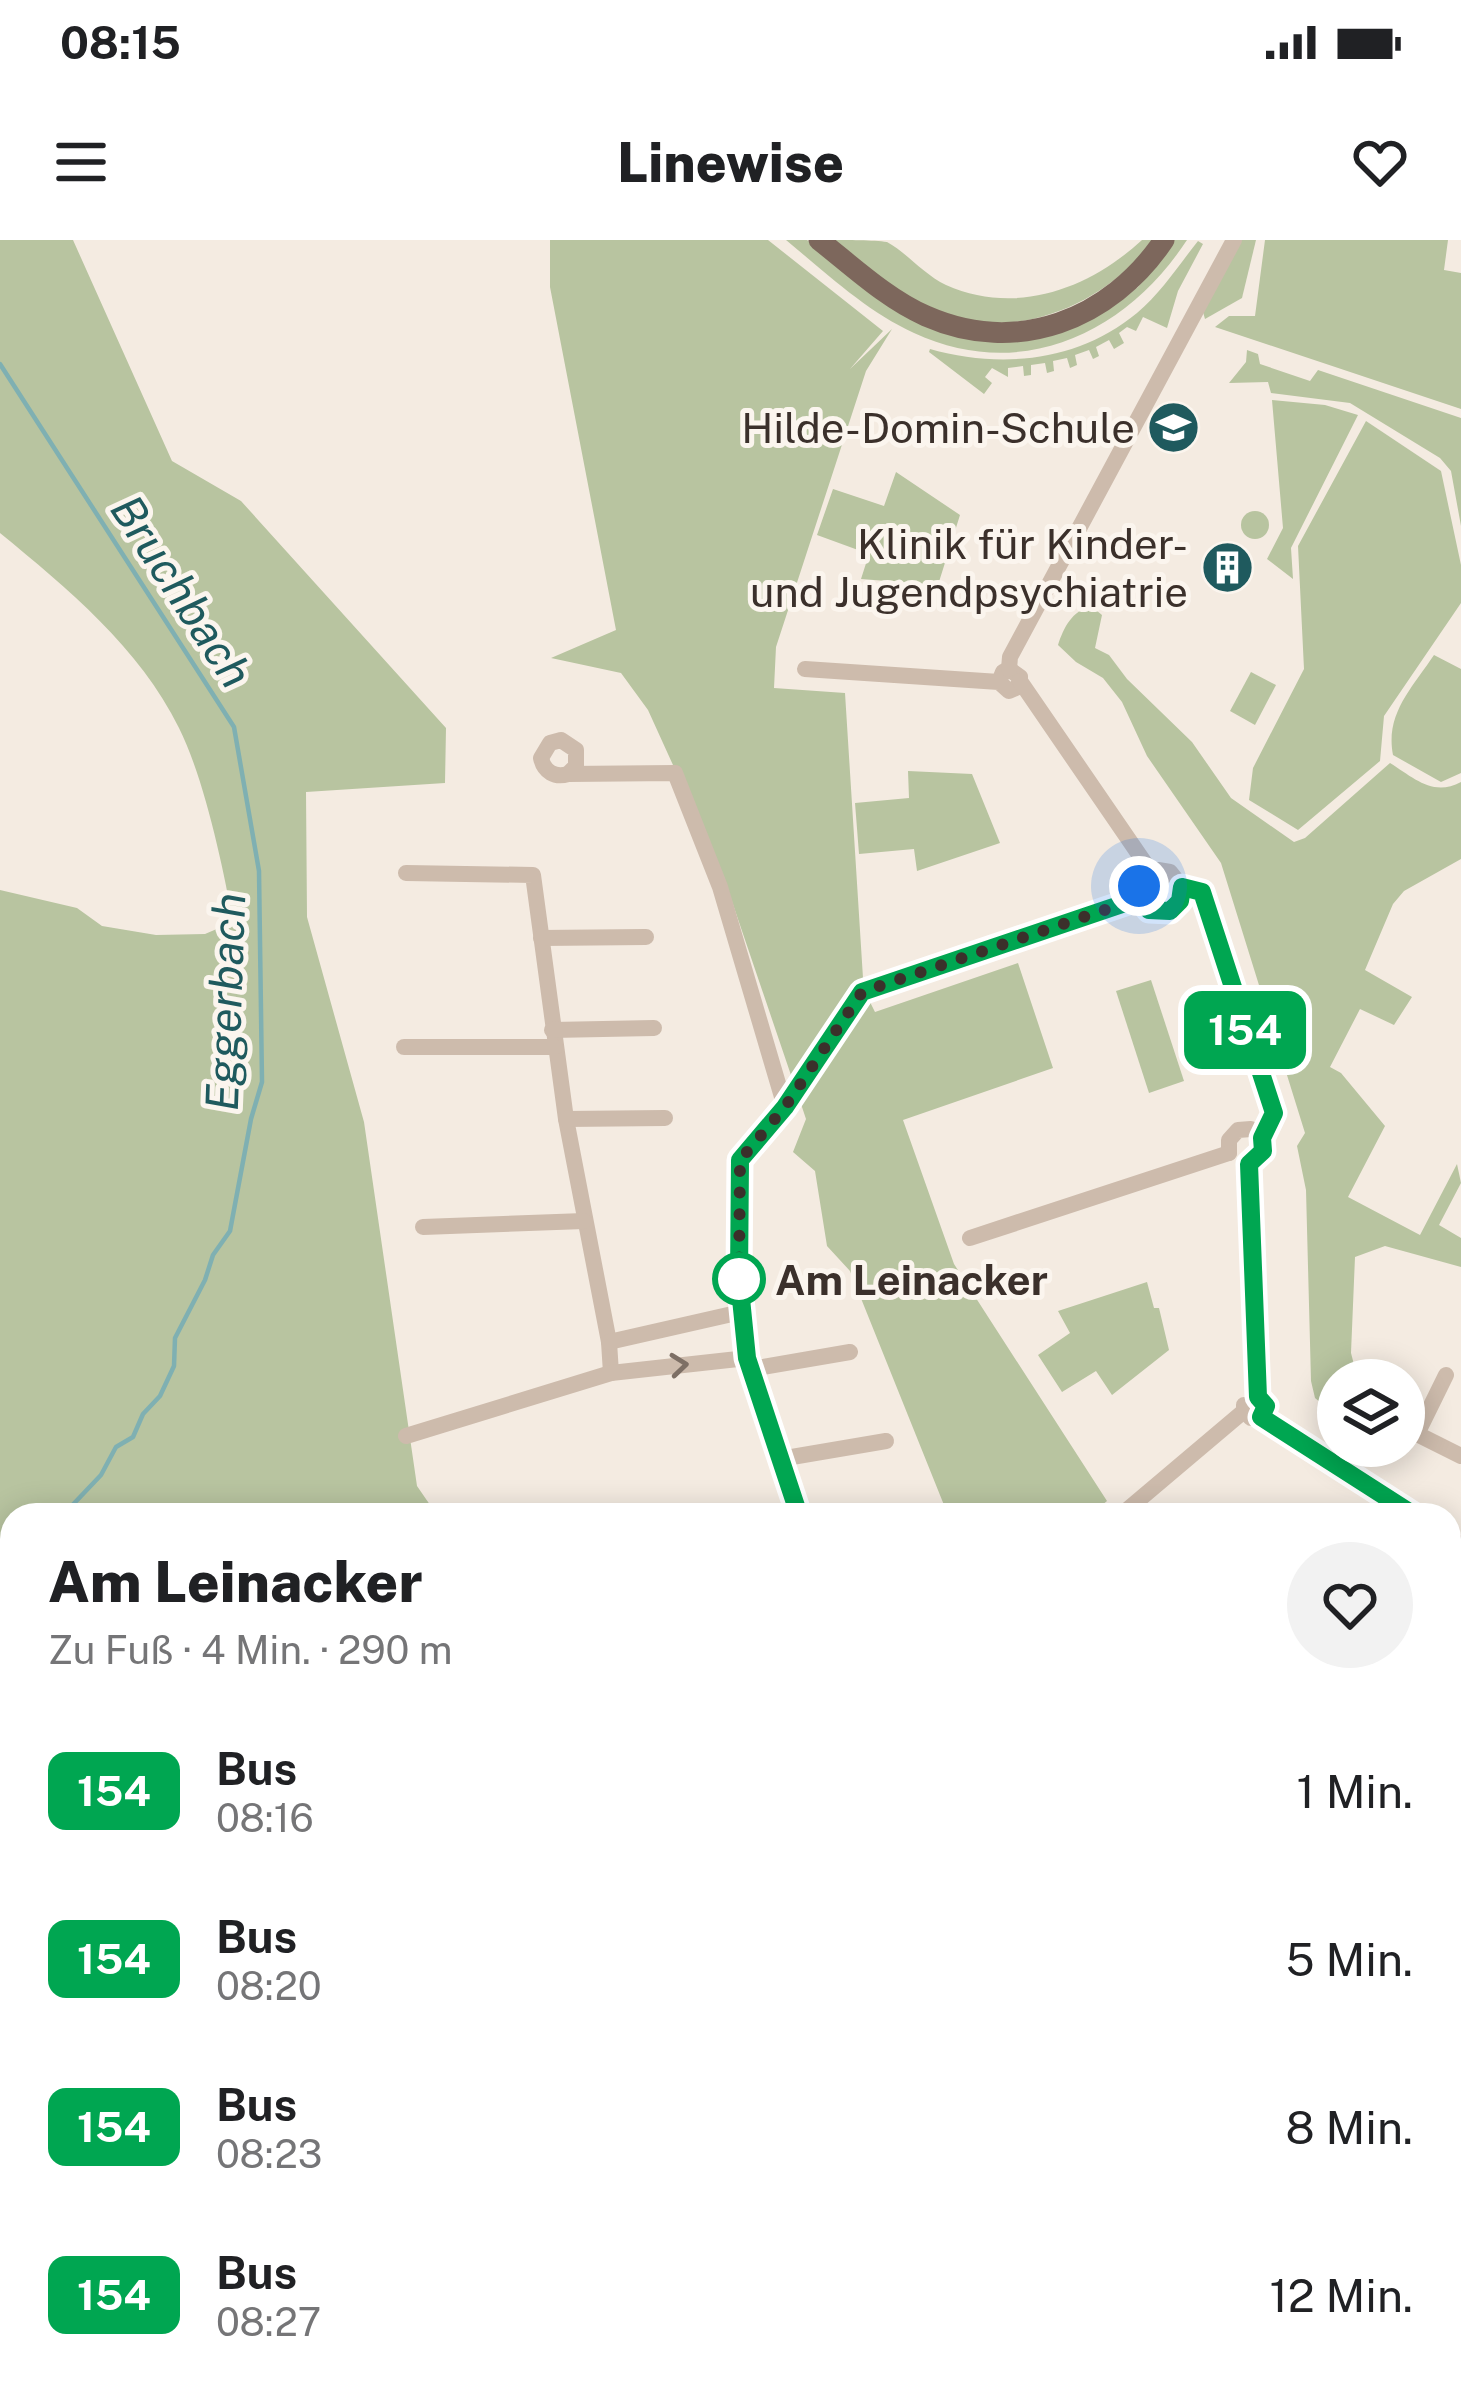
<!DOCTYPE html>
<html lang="de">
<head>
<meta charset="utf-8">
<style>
  body { margin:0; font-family:"Public Sans",sans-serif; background:#f2f2f2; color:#202124; height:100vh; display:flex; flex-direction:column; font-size:45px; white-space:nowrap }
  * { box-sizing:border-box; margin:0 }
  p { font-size:39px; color:#757577 }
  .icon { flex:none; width:66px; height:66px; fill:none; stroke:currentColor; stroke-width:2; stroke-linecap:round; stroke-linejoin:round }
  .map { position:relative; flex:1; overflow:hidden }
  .details { position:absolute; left:0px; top:1263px; width:1461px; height:900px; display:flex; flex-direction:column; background:#fff; border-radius:36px 36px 0 0; box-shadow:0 6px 30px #0003 }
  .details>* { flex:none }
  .badge { padding:0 24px; border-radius:18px; font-size:42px; line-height:78px }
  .buttons { position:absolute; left:1317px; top:1119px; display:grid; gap:24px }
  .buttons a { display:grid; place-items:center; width:108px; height:108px; border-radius:50%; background:#fff; box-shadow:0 6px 30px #0003; font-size:60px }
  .you { position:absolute; width:60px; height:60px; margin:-30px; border:9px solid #fff; border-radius:50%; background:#1a73e8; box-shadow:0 0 0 18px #1a73e833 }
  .map>.badge { position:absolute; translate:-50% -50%; box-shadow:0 0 0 6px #fff }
  .round { display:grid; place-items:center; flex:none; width:126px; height:126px; border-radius:63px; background:#f2f2f2 }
  .overview { display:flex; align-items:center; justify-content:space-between; height:204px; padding:0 48px }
  h1 { font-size:57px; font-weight:800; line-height:90px }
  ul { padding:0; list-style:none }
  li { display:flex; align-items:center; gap:36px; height:168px; padding:0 48px }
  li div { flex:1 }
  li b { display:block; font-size:45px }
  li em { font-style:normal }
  li .badge { min-width:132px; font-weight:700; text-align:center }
  .status { display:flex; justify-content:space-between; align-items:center; height:84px; padding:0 60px; background:#fff; direction:ltr }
  .status svg { height:33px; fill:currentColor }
  header { display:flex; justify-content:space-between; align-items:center; height:156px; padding:0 48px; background:#fff; font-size:54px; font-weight:800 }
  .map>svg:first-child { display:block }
  .green { fill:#b8c4a0 }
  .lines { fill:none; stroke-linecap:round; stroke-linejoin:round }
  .stream { stroke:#7fb0b2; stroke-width:4.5 }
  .minor { stroke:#cdbbac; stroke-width:16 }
  .major { stroke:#7d675c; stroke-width:21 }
  .oneway { stroke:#7d6f65 }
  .line-casing { stroke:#fff; stroke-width:27 }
  .line { stroke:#00a651; stroke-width:18 }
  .walk { stroke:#3b302b; stroke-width:12; stroke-dasharray:0 21.6 }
  .stop-dot { fill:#fff; stroke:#00a651; stroke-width:6 }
  .labels { text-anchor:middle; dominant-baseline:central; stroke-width:10; stroke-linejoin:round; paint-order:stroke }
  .poi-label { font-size:42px; fill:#3b302b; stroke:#fbf5ee; text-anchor:end }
  .stop-label { font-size:42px; font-weight:bold; fill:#3b302b; stroke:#fbf5ee; text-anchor:start }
  .water-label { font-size:45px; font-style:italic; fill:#1f5a5e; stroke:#fbf5ee }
</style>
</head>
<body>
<div class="status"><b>08:15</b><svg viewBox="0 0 49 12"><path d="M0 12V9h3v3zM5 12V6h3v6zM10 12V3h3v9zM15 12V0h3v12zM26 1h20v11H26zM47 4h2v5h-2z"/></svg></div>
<header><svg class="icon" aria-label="menu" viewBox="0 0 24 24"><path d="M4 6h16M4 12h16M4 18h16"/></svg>Linewise<svg class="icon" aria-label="heart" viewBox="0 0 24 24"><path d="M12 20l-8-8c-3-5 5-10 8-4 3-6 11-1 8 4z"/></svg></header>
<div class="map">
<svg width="1461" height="2163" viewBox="0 0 1461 2163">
  <rect width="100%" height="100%" fill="#f4ebe1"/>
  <!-- green -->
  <g class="green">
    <path d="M0,0H73L172,221L241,261L446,488L445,543L306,552L307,677L364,882L417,1246L437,1275H12V2151H179L178,2163H0V650L77,668L102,686L156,695L205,694L233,682C223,626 204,538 179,488C140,408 67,348 0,293Z"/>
    <polygon points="550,0 768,0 883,91 850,129 892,89 866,131 776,407 774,448 845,453 863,738 794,844 723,635 648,470 621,433 551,418 616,390 550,47"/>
    <path d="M786,0H807L881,60L956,96L1115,65L1138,47L1174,0H1187C1126,93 1022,143 914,93C866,71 826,33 786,0Z"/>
    <path d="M832,0C846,0 874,0 887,2C906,12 923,34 946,45C1016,76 1089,49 1142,0H1153C1100,72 997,110 914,61C885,44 859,20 832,0Z"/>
    <polygon points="1239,0 1256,0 1242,58 1205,79 1203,72"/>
    <polygon points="1265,0 1448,0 1444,30 1461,33 1461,169 1215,87 1229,76 1255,76"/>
    <path d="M1198,1L1203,4L1178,51L1167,88L1143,77L1136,91L1127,87L1119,93L1124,103L1114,109L1109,100L1096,107L1099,116L1093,119L1089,110L1075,115L1077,125L1070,128L1067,118L1053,121L1054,131L1047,133L1045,123L1031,125V135L1024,136L1023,126L1008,128V137L992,128L985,137L992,143L984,154L929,112L930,109C1001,129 1078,122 1137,73C1161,53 1178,26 1198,1Z"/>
    <polygon points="1247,110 1258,114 1260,124 1310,141 1318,130 1461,178 1461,286 1451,231 1440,218 1350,163 1271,153 1268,142 1229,143 1246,122"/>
    <polygon points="1272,160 1325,165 1358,175 1291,308 1293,339 1267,319 1283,288"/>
    <polygon points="1366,181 1441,231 1461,325 1461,363 1384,476 1380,521 1298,590 1249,560 1253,528 1304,429 1298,306"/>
    <polygon points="896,232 960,275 938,345 861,339 869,314 817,295 833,249 884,266"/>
    <circle cx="1255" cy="285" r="14"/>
    <path d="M1091,366L1102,375L1095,408L1109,415L1127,439L1192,502L1231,558L1294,602L1305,598L1390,523C1414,538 1433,557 1461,542V619L1404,651L1393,664L1365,730L1412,757L1394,785L1360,769L1330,827L1341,833L1385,886L1348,957L1420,995L1457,924L1461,943L1439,985L1461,998V1027L1385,1006L1355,1017L1351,1113L1358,1140H1338V1177L1315,1158L1311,1141L1306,950L1297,906L1305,893L1221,623L1147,516L1122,462L1103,438L1076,422L1058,405C1064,387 1072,371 1091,366Z"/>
    <path d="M1434,415L1461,429V533L1441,542L1393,515C1385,474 1412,448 1434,415Z"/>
    <polygon points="1251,432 1276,445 1255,485 1230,471"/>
    <polygon points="908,531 972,534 1000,603 917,631 914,609 859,614 855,563 909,558"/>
    <polygon points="1018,723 1053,828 903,880 954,1024 1107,1261 1090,1275 948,1275 850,1031 827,1006 815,931 793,912 806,879 800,861 868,758 875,772"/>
    <polygon points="1151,740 1184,841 1149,853 1116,751"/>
    <polygon points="1147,1042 1154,1068 1159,1068 1169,1110 1112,1155 1096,1131 1062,1152 1038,1115 1070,1093 1058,1071"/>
    <polygon points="1461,1395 1461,1637 1449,1637 1449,1418"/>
    <polygon points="805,2151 1129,2151 1124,2163 726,2163"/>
    <polygon points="1165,2151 1396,2151 1417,2163 1166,2163"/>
  </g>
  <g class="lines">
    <!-- stream -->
    <g class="stream">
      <polyline points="0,124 234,487 259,631 262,842 251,879 230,991 213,1015 205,1040 175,1098 174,1126 160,1156 143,1174 133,1197 116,1207 101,1235 63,1275"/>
      <polyline points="0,1394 12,1371"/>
    </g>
    <!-- minor -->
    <g class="minor">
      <polyline points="805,429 999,442 1009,451 1018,447 1020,437 1009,429 1003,432 999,442"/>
      <polyline points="1009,429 1010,417 1234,0"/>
      <polyline points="1020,441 1151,632"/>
      <path d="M568,534C555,538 544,532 541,518L550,503L561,500L576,510V526L568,534L675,533L720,647L785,867"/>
      <polyline points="406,633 533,635 566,879 609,1102 611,1133"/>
      <polyline points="1182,647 1180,661 1170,671 1149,670 1140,659 1142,640 1158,630 1170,632 1182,647 1202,653 1232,751"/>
      <polyline points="541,698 646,697"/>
      <polyline points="1236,765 1273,873 1262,897 1263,911 1249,924"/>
      <polyline points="552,790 654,788"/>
      <polyline points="404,807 555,807"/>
      <polyline points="566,879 665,878"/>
      <polyline points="1229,913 1229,900 1238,890 1251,889 1262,897"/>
      <polyline points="1249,924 1258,1157 1266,1166 1261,1177"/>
      <polyline points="423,987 584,981"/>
      <polyline points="970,998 1229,913"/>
      <polyline points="609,1102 741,1072"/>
      <polyline points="751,1129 850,1112"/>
      <polyline points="1446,1135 1417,1194 1461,1216"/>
      <polyline points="1244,1171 1251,1178 1261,1177 1414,1275"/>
      <polyline points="406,1196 611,1133 747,1118"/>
      <polyline points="780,1219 886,1201"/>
      <polyline points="799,1275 747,1118 739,1039 740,920 785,867 862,753 1140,659"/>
      <polyline points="1121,1275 1244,1171 1244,1165"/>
      <polyline points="1449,1298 1461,1305"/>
      <polyline points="1449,1363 1461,1342"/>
      <polyline points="1449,1895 1458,1669"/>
      <polyline points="1449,1964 1461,1965"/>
      <polyline points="1138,2163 1142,2151"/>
    </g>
    <!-- major -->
    <g class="major">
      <path d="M819,0C852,26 887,59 926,76C1017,116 1110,80 1164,0"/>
      <polyline points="1441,2151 1460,2163"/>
      <polyline points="654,2163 732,2151"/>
    </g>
  </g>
  <!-- one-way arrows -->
  <defs><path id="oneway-chevron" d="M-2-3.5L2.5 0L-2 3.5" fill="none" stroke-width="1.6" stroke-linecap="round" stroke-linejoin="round" transform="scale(3)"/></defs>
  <use class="oneway" href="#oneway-chevron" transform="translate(679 1125) rotate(-6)"/>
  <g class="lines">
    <defs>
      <polyline id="line" points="799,1275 747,1118 739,1039 740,920 785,867 862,752 1140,658 1149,670 1170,671 1180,661 1182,647 1202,652 1274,873 1262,898 1263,911 1249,924 1258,1157 1266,1166 1261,1177 1414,1275"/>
    </defs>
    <!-- line casing -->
    <use href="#line" class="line-casing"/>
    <!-- line -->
    <use href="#line" class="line"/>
    <!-- walk -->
    <polyline class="walk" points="739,1039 740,920 785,867 862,752 1140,658 1139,646"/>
  </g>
  <!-- icons -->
  <defs>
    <symbol id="school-disc" viewBox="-11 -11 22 22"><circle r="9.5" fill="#1f5a5e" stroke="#fbf5ee"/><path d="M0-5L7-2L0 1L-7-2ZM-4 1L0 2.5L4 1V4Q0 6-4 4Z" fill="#fff"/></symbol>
    <symbol id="building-disc" viewBox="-11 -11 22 22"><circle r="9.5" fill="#1f5a5e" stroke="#fbf5ee"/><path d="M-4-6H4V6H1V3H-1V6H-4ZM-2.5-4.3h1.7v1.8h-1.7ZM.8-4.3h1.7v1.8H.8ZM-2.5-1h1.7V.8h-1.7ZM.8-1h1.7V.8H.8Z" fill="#fff"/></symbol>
  </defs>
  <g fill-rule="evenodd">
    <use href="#school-disc" x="1144" y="158" width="59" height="59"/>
    <use href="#building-disc" x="1198" y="298" width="59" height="59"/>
  </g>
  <!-- markers -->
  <circle class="stop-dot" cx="739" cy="1039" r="24"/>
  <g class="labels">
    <!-- poi labels -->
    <g class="poi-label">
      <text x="1135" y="187">Hilde-Domin-Schule</text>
      <text x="1188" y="303">Klinik für Kinder-<tspan x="1188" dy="48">und Jugendpsychiatrie</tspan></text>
    </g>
    <!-- stop labels -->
    <g class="stop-label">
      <text x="775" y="1039">Am Leinacker</text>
    </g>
    <!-- water labels -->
    <g class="water-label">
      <text transform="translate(182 351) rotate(57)">Bruchbach</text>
      <text transform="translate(225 762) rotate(-88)">Eggerbach</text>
    </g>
  </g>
</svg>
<div class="buttons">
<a><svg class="icon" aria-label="layers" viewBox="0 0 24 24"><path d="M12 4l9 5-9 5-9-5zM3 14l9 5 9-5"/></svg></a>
</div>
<div class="you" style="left:1139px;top:646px"></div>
<b class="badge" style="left:1245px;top:790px;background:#00a651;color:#fff">154</b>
<section class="details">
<div class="overview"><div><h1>Am Leinacker</h1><p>Zu Fuß · 4 Min. · 290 m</p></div><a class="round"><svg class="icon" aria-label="heart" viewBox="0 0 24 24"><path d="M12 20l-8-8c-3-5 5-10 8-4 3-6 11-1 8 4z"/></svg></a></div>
<ul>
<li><span class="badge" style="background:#00a651;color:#fff">154</span><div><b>Bus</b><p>08:16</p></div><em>1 Min.</em></li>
<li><span class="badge" style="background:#00a651;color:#fff">154</span><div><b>Bus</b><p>08:20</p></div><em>5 Min.</em></li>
<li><span class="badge" style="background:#00a651;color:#fff">154</span><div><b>Bus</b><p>08:23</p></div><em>8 Min.</em></li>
<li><span class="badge" style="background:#00a651;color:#fff">154</span><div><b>Bus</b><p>08:27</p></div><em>12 Min.</em></li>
</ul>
</section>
</div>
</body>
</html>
